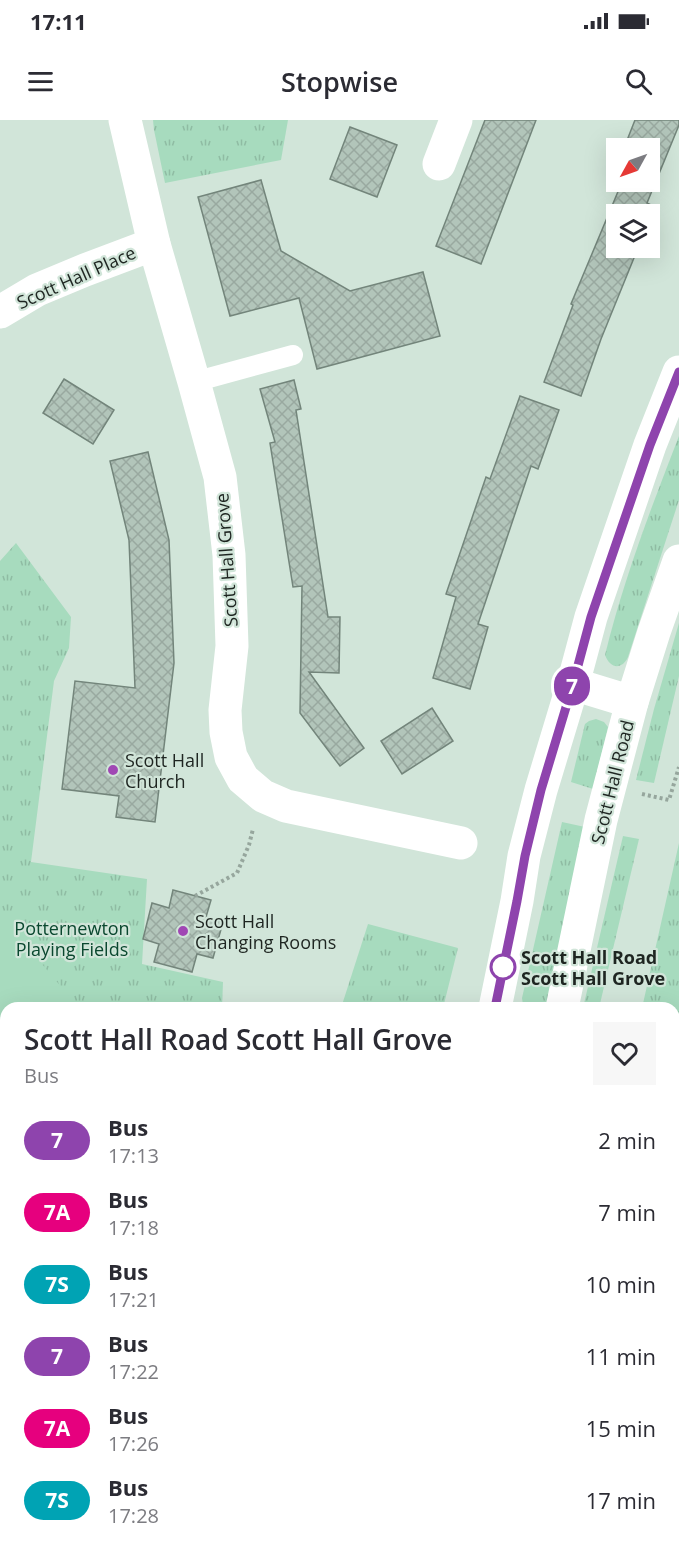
<!DOCTYPE html>
<html lang="en">
<head>
<meta charset="utf-8">
<style>
  body { margin:0; font-family:"Open Sans",sans-serif; background:#f7f7f7; color:#2b2b33; height:100vh; display:flex; flex-direction:column; font-size:22px; white-space:nowrap }
  * { box-sizing:border-box; margin:0 }
  p { font-size:20px; color:#7c7c81 }
  .icon { flex:none; width:33px; height:33px; fill:none; stroke:currentColor; stroke-width:2; stroke-linecap:round; stroke-linejoin:round }
  .map { position:relative; flex:1; overflow:hidden }
  .panel { position:absolute; left:0px; top:882px; width:680px; height:546px; display:flex; flex-direction:column; background:#fff; border-radius:18px 18px 0 0; box-shadow:0 6px 24px #0002 }
  .panel>* { flex:none }
  .badge { padding:0 12px; border-radius:20px; font-size:21px; line-height:39px }
  .needle { width:39px; rotate:230deg }
  .fabs { position:absolute; left:606px; top:18px; display:grid; gap:12px }
  .fabs a { display:grid; place-items:center; width:54px; height:54px; border-radius:0px; background:#fff; box-shadow:0 6px 24px #0002; font-size:30px }
  .map>.badge { position:absolute; translate:-50% -50%; box-shadow:0 0 0 3px #fff }
  .round { display:grid; place-items:center; flex:none; width:63px; height:63px; border-radius:0px; background:#f7f7f7 }
  .headline { display:flex; align-items:center; justify-content:space-between; height:102px; padding:0 24px }
  h1 { font-size:28px; font-weight:600; line-height:45px }
  ul { padding:0; list-style:none }
  li { display:flex; align-items:center; gap:18px; height:72px; padding:0 24px }
  li div { flex:1 }
  li b { display:block; font-size:22px }
  li em { font-style:normal }
  li .badge { min-width:66px; font-weight:700; text-align:center }
  .status { display:flex; justify-content:space-between; align-items:center; height:42px; padding:0 30px; background:#fff; direction:ltr }
  .status svg { height:16px; fill:currentColor }
  header { display:flex; justify-content:space-between; align-items:center; height:78px; padding:0 24px; background:#fff; font-size:27px; font-weight:600 }
  .map>svg:first-child { display:block }
  .grass { fill:url(#grass-tufts) }
  .pitch { fill:#a7dbbe }
  .building { fill:url(#building-cross-hatch); stroke:#73857b; stroke-width:1.5 }
  .lines { fill:none; stroke-linecap:round; stroke-linejoin:round }
  .path { stroke:#96a69d; stroke-width:4; stroke-dasharray:3 3; stroke-linecap:butt }
  .service { stroke:#fff; stroke-width:20 }
  .minor { stroke:#fff; stroke-width:33 }
  .trunk { stroke:#fff; stroke-width:33 }
  .line-casing { stroke:#fff; stroke-width:14 }
  .line { stroke:#8e44ad; stroke-width:9 }
  .poi-dot { fill:#a048b4; stroke:#d1e5d9; stroke-width:2 }
  .stop-dot { fill:#fff; stroke:#8e44ad; stroke-width:3 }
  .labels { text-anchor:middle; dominant-baseline:central; stroke-width:4.5; stroke-linejoin:round; paint-order:stroke }
  .street-label { font-size:18px; fill:#1e2521; stroke:#d1e5d9 }
  .poi-label { font-size:18px; fill:#1e2521; stroke:#d1e5d9; text-anchor:start }
  .park-label { font-size:18px; fill:#0a482f; stroke:#d1e5d9 }
  .stop-label { font-size:18px; font-weight:bold; fill:#1e2521; stroke:#d1e5d9; text-anchor:start }
</style>
</head>
<body>
<div class="status"><b>17:11</b><svg viewBox="0 0 49 12"><path d="M0 12V9h3v3zM5 12V6h3v6zM10 12V3h3v9zM15 12V0h3v12zM26 1h20v11H26zM47 4h2v5h-2z"/></svg></div>
<header><svg class="icon" aria-label="menu" viewBox="0 0 24 24"><path d="M4 6h16M4 12h16M4 18h16"/></svg>Stopwise<svg class="icon" aria-label="search" viewBox="0 0 24 24"><circle cx="10" cy="10" r="6"/><path d="M15 15l6 6"/></svg></header>
<div class="map">
<svg width="679" height="1428" viewBox="0 0 679 1428">
  <defs>
    <pattern id="grass-tufts" width="24" height="20" patternUnits="userSpaceOnUse" patternTransform="scale(1.5)"><rect width="24" height="20" fill="#a7dbbe"/><path d="M3 7l-1-3M5 7V3M7 7l1-3M15 17l-1-3M17 17v-4M19 17l1-3" fill="none" stroke="#8fbca3"/></pattern>
    <pattern id="building-cross-hatch" width="8" height="8" patternUnits="userSpaceOnUse" patternTransform="scale(1.5)"><rect width="8" height="8" fill="#b2c5ba"/><path d="M0 0l8 8M0 8l8-8" fill="none" stroke="#99a9a0"/></pattern>
  </defs>
  <rect width="100%" height="100%" fill="#d1e5d9"/>
  <!-- grass -->
  <g class="grass">
    <polygon points="153,0 288,0 281,40 165,63 154,10"/>
    <path d="M679,316V380L628,537C622,550 610,549 605,535C623,461 651,388 679,316Z"/>
    <polygon points="16,423 71,497 69,528 54,561 31,742 147,759 142,844 223,862 222,888 6,888 6,1422 298,1422 296,1428 0,1428 0,441"/>
    <polygon points="679,503 679,556 654,663 636,660 654,589"/>
    <polygon points="596,599 604,602 608,607 593,669 571,662 585,604 589,601"/>
    <polygon points="562,702 585,707 547,883 543,888 526,888 523,885 522,878"/>
    <polygon points="623,716 639,719 599,888 583,888"/>
    <polygon points="679,723 679,1428 515,1428 517,1422 674,1422 674,888 642,888"/>
    <polygon points="368,804 458,828 443,888 341,888"/>
  </g>
  <!-- pitch -->
  <g class="pitch">
    <polygon points="0,794 79,888 6,888 6,1009 0,1014"/>
    <polygon points="6,1031 6,1422 49,1422 42,1428 0,1428 0,1036"/>
    <polygon points="674,1150 679,1151 679,1428 640,1428 640,1422 674,1422"/>
  </g>
  <!-- building -->
  <g class="building">
    <polygon points="485,0 536,0 481,144 436,126"/>
    <polygon points="635,0 679,0 679,5 647,83 651,85 651,96 650,100 650,94 616,94 616,128 638,128 601,219 581,276 544,262 573,185 571,184 622,62 650,62 650,28 624,28"/>
    <polygon points="350,7 397,25 377,77 330,59"/>
    <polygon points="261,60 281,131 350,171 423,152 440,216 317,249 299,178 230,196 198,77"/>
    <polygon points="64,259 114,290 93,324 43,293"/>
    <polygon points="294,260 301,289 296,290 328,497 340,497 339,553 309,552 364,628 340,646 300,593 302,466 293,467 270,323 275,322 260,269"/>
    <polygon points="520,276 559,290 538,349 531,346 478,504 488,507 470,569 433,558 456,477 446,474 486,357 490,359"/>
    <polygon points="148,332 169,420 174,543 155,702 116,697 119,676 62,669 75,561 135,568 129,420 110,341"/>
    <polygon points="432,588 453,621 402,654 381,621"/>
    <polygon points="173,770 211,780 206,797 223,802 213,838 197,834 192,852 154,842 159,824 143,819 152,783 169,788"/>
  </g>
  <g class="lines">
    <!-- path -->
    <g class="path">
      <polyline points="642,674 669,680 679,647"/>
      <polyline points="195,776 237,753 249,725 253,709"/>
      <polyline points="674,1125 679,1125"/>
      <polyline points="584,1422 584,1428"/>
    </g>
    <!-- service -->
    <polyline class="service" points="194,262 293,235"/>
    <!-- minor -->
    <g class="minor">
      <polyline points="125,0 154,124 194,262 220,357 229,435 232,526 225,590 226,612 231,637 243,659 263,676 286,686 461,723"/>
      <polyline points="439,44 456,0"/>
      <polyline points="0,192 37,170 85,150 154,124"/>
    </g>
    <!-- trunk -->
    <g class="trunk">
      <polyline points="573,564 632,582"/>
      <polyline points="495,888 517,781 524,736 541,670 573,564 591,497 650,325 679,252"/>
      <polyline points="562,888 601,700 632,582 654,512 679,441"/>
      <polyline points="368,1428 371,1422"/>
      <polyline points="438,1428 440,1422"/>
    </g>
  </g>
  <g class="lines">
    <defs>
      <polyline id="line" points="495,888 517,781 525,736 541,670 573,564 591,497 650,325 679,252"/>
    </defs>
    <!-- line casing -->
    <use href="#line" class="line-casing"/>
    <!-- line -->
    <use href="#line" class="line"/>
  </g>
  <!-- markers -->
  <g class="poi-dot">
    <circle cx="113" cy="650" r="6"/>
    <circle cx="183" cy="811" r="6"/>
  </g>
  <circle class="stop-dot" cx="503" cy="847" r="12"/>
  <g class="labels">
    <!-- street labels -->
    <g class="street-label">
      <text transform="translate(76 157) rotate(-24)">Scott Hall Place</text>
      <text transform="translate(226 440) rotate(-94)">Scott Hall Grove</text>
      <text transform="translate(612 662) rotate(-76)">Scott Hall Road</text>
    </g>
    <!-- poi labels -->
    <g class="poi-label">
      <text x="125" y="640">Scott Hall<tspan x="125" dy="21">Church</tspan></text>
      <text x="195" y="801">Scott Hall<tspan x="195" dy="21">Changing Rooms</tspan></text>
    </g>
    <!-- park labels -->
    <g class="park-label">
      <text x="72" y="808">Potternewton<tspan x="72" dy="21">Playing Fields</tspan></text>
    </g>
    <!-- stop labels -->
    <g class="stop-label">
      <text x="521" y="837">Scott Hall Road<tspan x="521" dy="21">Scott Hall Grove</tspan></text>
    </g>
  </g>
</svg>
<div class="fabs">
<a><svg class="needle" viewBox="-14 -14 28 28"><path d="M0-13l5 13h-10z" fill="#e53935"/><path d="M0 13l5-13h-10z" fill="#7c7c81"/></svg></a>
<a><svg class="icon" aria-label="layers" viewBox="0 0 24 24"><path d="M12 4l9 5-9 5-9-5zM3 14l9 5 9-5"/></svg></a>
</div>
<b class="badge" style="left:572px;top:566px;background:#8e44ad;color:#fff">7</b>
<section class="panel">
<div class="headline"><div><h1>Scott Hall Road Scott Hall Grove</h1><p>Bus</p></div><a class="round"><svg class="icon" aria-label="heart" viewBox="0 0 24 24"><path d="M12 20l-8-8c-3-5 5-10 8-4 3-6 11-1 8 4z"/></svg></a></div>
<ul>
<li><span class="badge" style="background:#8e44ad;color:#fff">7</span><div><b>Bus</b><p>17:13</p></div><em>2 min</em></li>
<li><span class="badge" style="background:#e6007e;color:#fff">7A</span><div><b>Bus</b><p>17:18</p></div><em>7 min</em></li>
<li><span class="badge" style="background:#00a3b4;color:#fff">7S</span><div><b>Bus</b><p>17:21</p></div><em>10 min</em></li>
<li><span class="badge" style="background:#8e44ad;color:#fff">7</span><div><b>Bus</b><p>17:22</p></div><em>11 min</em></li>
<li><span class="badge" style="background:#e6007e;color:#fff">7A</span><div><b>Bus</b><p>17:26</p></div><em>15 min</em></li>
<li><span class="badge" style="background:#00a3b4;color:#fff">7S</span><div><b>Bus</b><p>17:28</p></div><em>17 min</em></li>
</ul>
</section>
</div>
</body>
</html>
